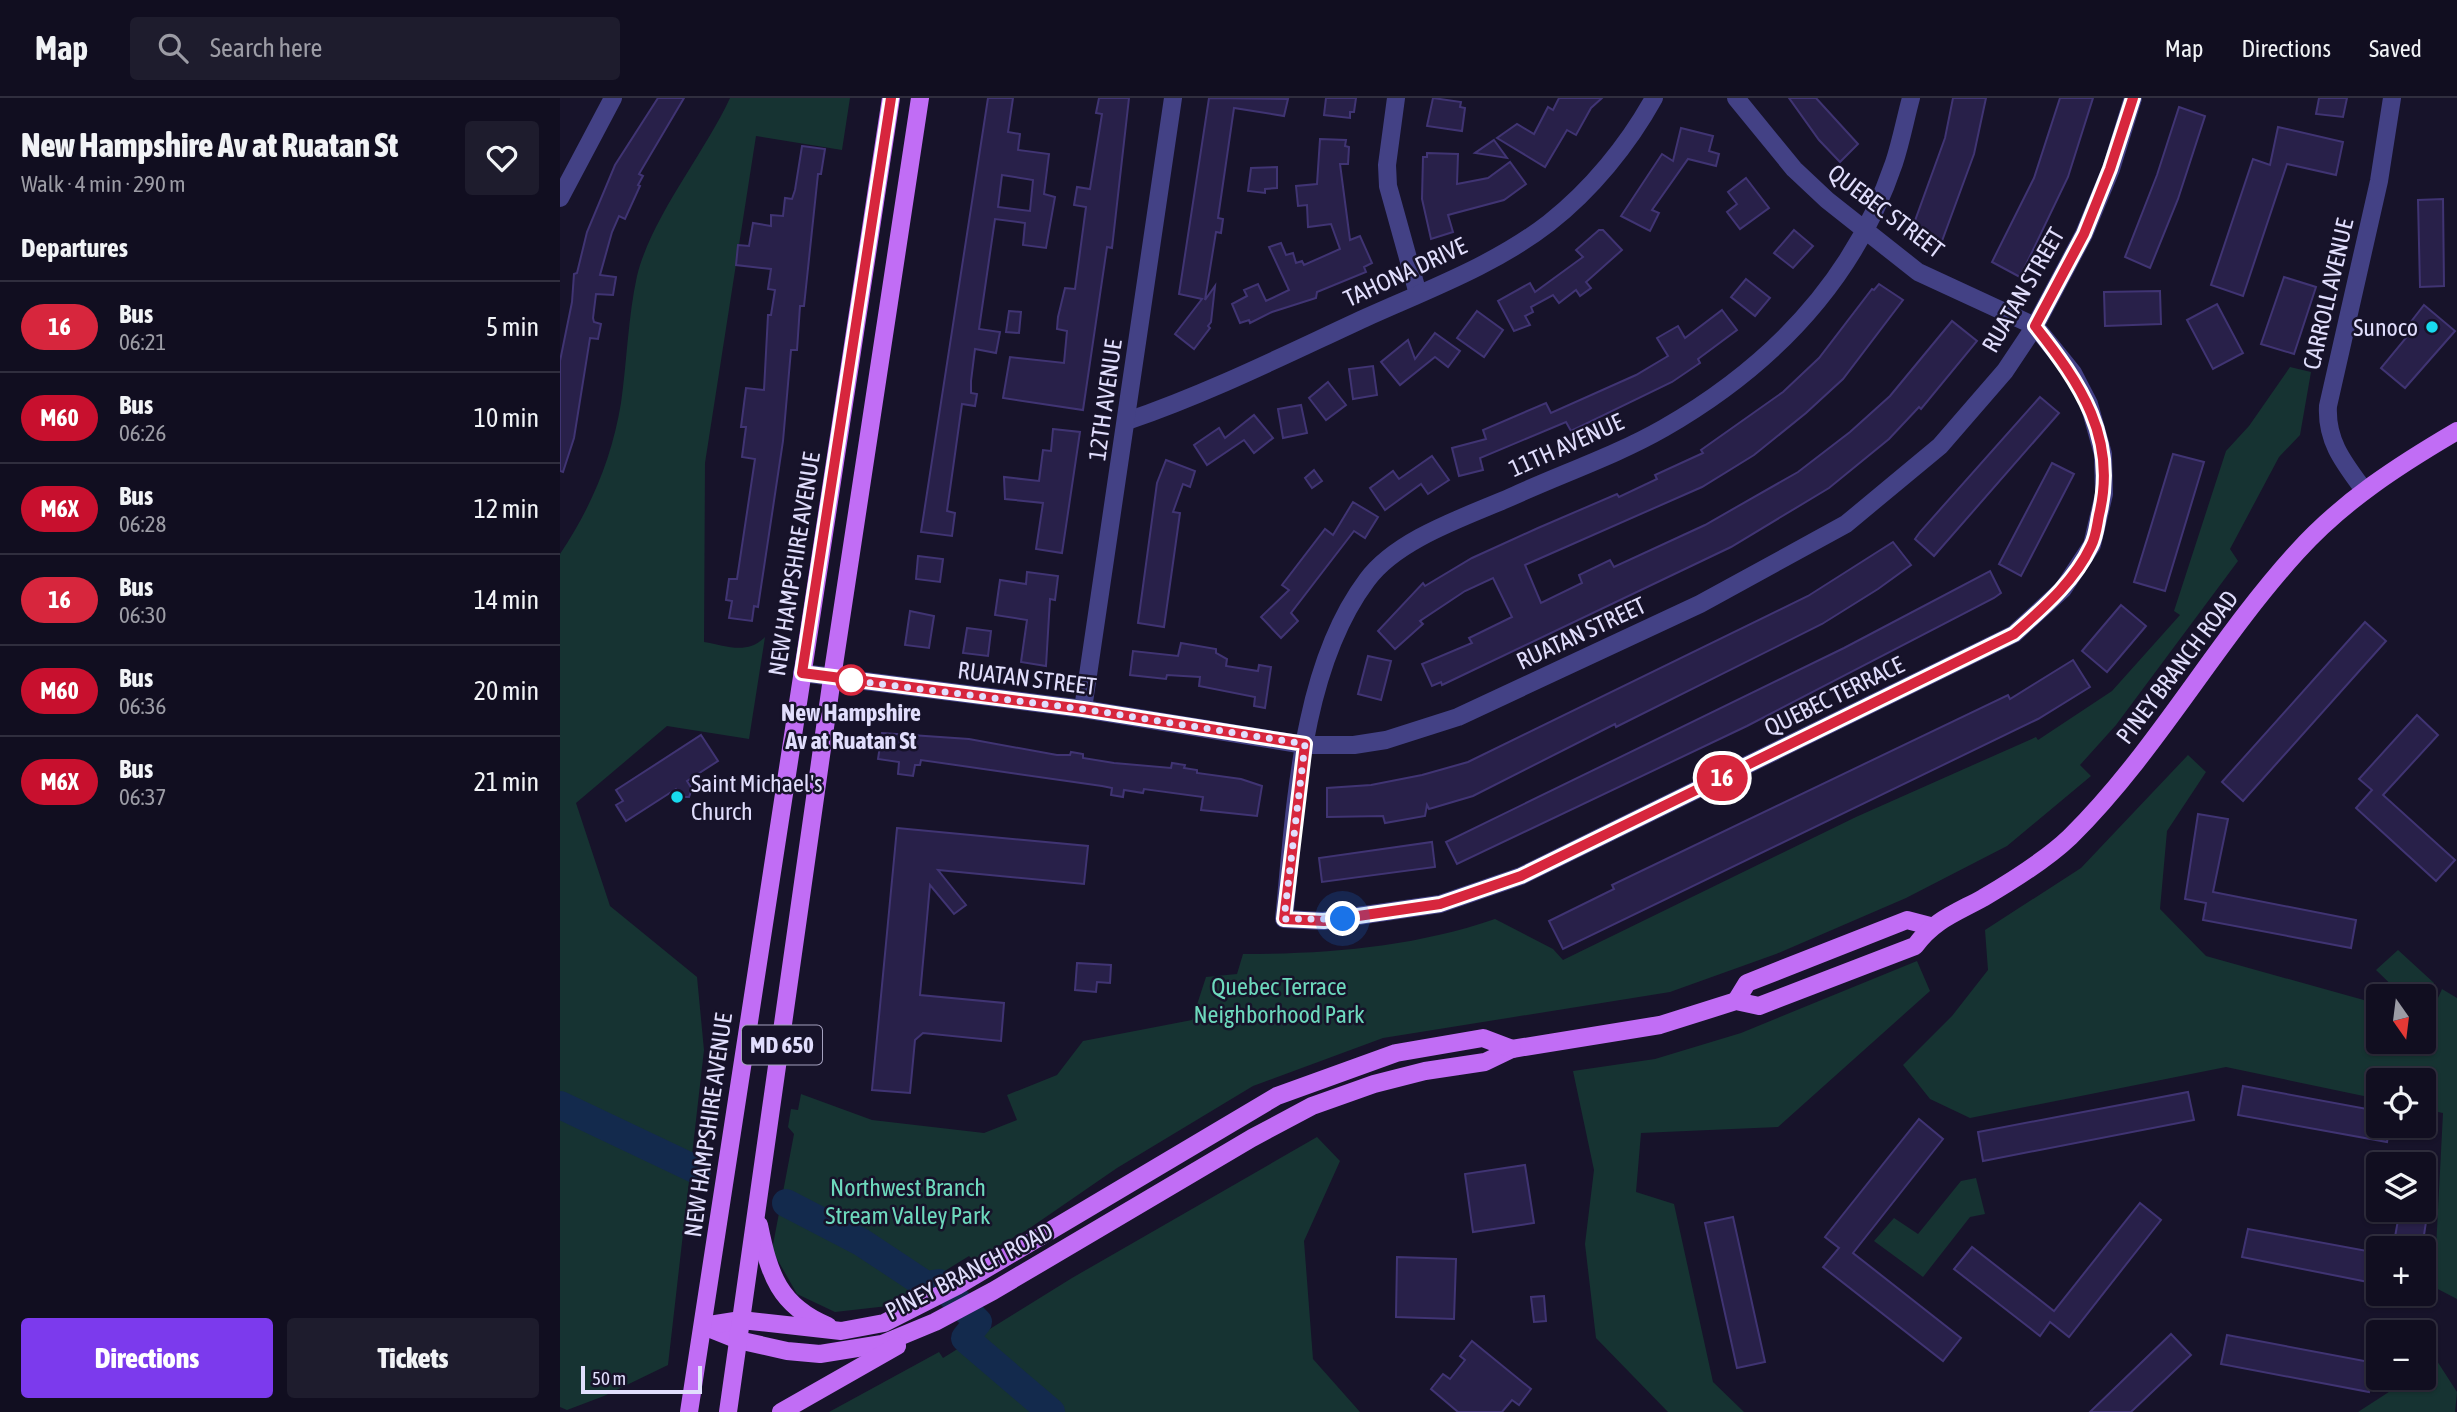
<!DOCTYPE html>
<html lang="en">
<head>
<meta charset="utf-8">
<style>
  body { margin:0; font-family:"Asap Condensed",sans-serif; background:#1e1c2d; color:#f1f3f6; height:100vh; display:flex; flex-direction:column; font-size:26px; white-space:nowrap }
  * { box-sizing:border-box; margin:0 }
  p { font-size:23px; color:#9c9ca5 }
  .icon { flex:none; width:38px; height:38px; fill:none; stroke:currentColor; stroke-width:2; stroke-linecap:round; stroke-linejoin:round }
  .map { position:relative; flex:1; overflow:hidden }
  .drawer { display:flex; flex-direction:column; background:#110e20; width:560px }
  .drawer>* { flex:none }
  .badge { padding:0 14px; border-radius:23px; font-size:24px; line-height:46px }
  .needle { width:46px; rotate:166deg }
  .fabs { position:absolute; left:1806px; top:886px; display:grid; gap:14px }
  .fabs a { display:grid; place-items:center; width:70px; height:70px; border-radius:7px; background:#110e20; box-shadow:0 2px 5px #0004,0 0 0 2px #302e3e; font-size:35px }
  .scale { position:absolute; left:21px; bottom:18px; width:121px; box-sizing:border-box; padding-left:7px; border:4px solid #e1defd; border-top:0; font-size:19px; line-height:24px; white-space:nowrap; color:#e1defd; -webkit-text-stroke:5px #17132a; paint-order:stroke }
  .you { position:absolute; width:35px; height:35px; margin:-18px; border:5px solid #fff; border-radius:50%; background:#1a73e8; box-shadow:0 0 0 10px #1a73e833 }
  .map>.badge { position:absolute; translate:-50% -50%; box-shadow:0 0 0 4px #fff }
  h2 { padding:0 21px; font-size:26px; line-height:63px }
  .round { display:grid; place-items:center; flex:none; width:74px; height:74px; border-radius:7px; background:#1e1c2d }
  .overview { display:flex; align-items:center; justify-content:space-between; height:119px; padding:0 21px }
  h1 { font-size:33px; font-weight:800; line-height:52px }
  .cta { display:flex; gap:14px; margin-top:auto; padding:14px 21px }
  .cta a { flex:1; height:80px; border-radius:7px; background:#7c3aed; color:#fff; font-size:28px; font-weight:800; line-height:80px; text-align:center }
  .cta a+a { background:#1e1c2d; color:#f1f3f6 }
  ul { padding:0; list-style:none }
  li { display:flex; align-items:center; gap:21px; height:91px; padding:0 21px; border-top:2px solid #302e3e }
  li div { flex:1 }
  li b { display:block; font-size:26px }
  li em { font-style:normal }
  li .badge { min-width:77px; font-weight:700; text-align:center }
  header { display:flex; align-items:center; gap:42px; box-sizing:border-box; height:98px; padding:0 35px; background:#110e20; border-bottom:2px solid #302e3e }
  header strong { font-size:33px }
  nav { display:flex; gap:38px; margin-inline-start:auto; font-size:24px }
  .search { width:490px; height:63px; background:#1e1c2d; display:flex; align-items:center; gap:18px; box-sizing:border-box; padding:0 24px; border-radius:7px; color:#9c9ca5; font-size:26px }
  main { display:flex; flex:1; min-height:0 }
  .map>svg:first-child { display:block }
  .green { fill:#163332 }
  .lines { fill:none; stroke-linecap:round; stroke-linejoin:round }
  .river { stroke:#132a4d; stroke-width:28 }
  .building { fill:#282049; stroke:#403473; stroke-width:2; fill-rule:evenodd }
  .minor { stroke:#434185; stroke-width:18 }
  .major { stroke:#c16df5; stroke-width:18 }
  .line-casing { stroke:#fff; stroke-width:16 }
  .line { stroke:#d7263d; stroke-width:10 }
  .walk { stroke:#e1defd; stroke-width:7; stroke-dasharray:0 12.6 }
  .poi-dot { fill:#18dbef; stroke:#17132a; stroke-width:2.5 }
  .stop-dot { fill:#fff; stroke:#d7263d; stroke-width:3.5 }
  .labels { text-anchor:middle; dominant-baseline:central; stroke-width:5; stroke-linejoin:round; paint-order:stroke }
  .shield { fill:#17132a; stroke:#a4a1be; stroke-width:2 }
  .shield-label { font-size:23px; font-weight:bold; fill:#e1defd }
  .street-label { font-size:24px; fill:#e1defd; stroke:#17132a }
  .poi-label { font-size:24px; fill:#e1defd; stroke:#17132a; text-anchor:end }
  .stop-label { font-size:24px; font-weight:bold; fill:#e1defd; stroke:#17132a }
  .park-label { font-size:24px; fill:#6dd9bd; stroke:#17132a }
</style>
</head>
<body>
<header>
<strong>Map</strong>
<div class="search"><svg class="icon" aria-label="search" viewBox="0 0 24 24"><circle cx="10" cy="10" r="6"/><path d="M15 15l6 6"/></svg>Search here</div>
<nav><a>Map</a><a>Directions</a><a>Saved</a></nav>
</header>
<main>
<section class="drawer">
<div class="overview"><div><h1>New Hampshire Av at Ruatan St</h1><p>Walk · 4 min · 290 m</p></div><a class="round"><svg class="icon" aria-label="heart" viewBox="0 0 24 24"><path d="M12 20l-8-8c-3-5 5-10 8-4 3-6 11-1 8 4z"/></svg></a></div>
<h2>Departures</h2>
<ul>
<li><span class="badge" style="background:#d7263d;color:#fff">16</span><div><b>Bus</b><p>06:21</p></div><em>5 min</em></li>
<li><span class="badge" style="background:#c8102e;color:#fff">M60</span><div><b>Bus</b><p>06:26</p></div><em>10 min</em></li>
<li><span class="badge" style="background:#c8102e;color:#fff">M6X</span><div><b>Bus</b><p>06:28</p></div><em>12 min</em></li>
<li><span class="badge" style="background:#d7263d;color:#fff">16</span><div><b>Bus</b><p>06:30</p></div><em>14 min</em></li>
<li><span class="badge" style="background:#c8102e;color:#fff">M60</span><div><b>Bus</b><p>06:36</p></div><em>20 min</em></li>
<li><span class="badge" style="background:#c8102e;color:#fff">M6X</span><div><b>Bus</b><p>06:37</p></div><em>21 min</em></li>
</ul>
<div class="cta"><a>Directions</a><a>Tickets</a></div>
</section>
<div class="map">
<svg width="1897" height="1314" viewBox="0 0 1897 1314">
  <rect width="100%" height="100%" fill="#17132a"/>
  <!-- green -->
  <g class="green">
    <path d="M170,0H290L282,52L196,38L145,365L144,544C167,548 187,557 205,539L189,641L107,628L16,705L50,808L137,879L144,952L108,1267L44,1298L7,1312L0,1309V456C31,410 52,360 61,305C67,263 68,219 77,178C91,120 144,56 170,0Z"/>
    <path d="M1730,269L1751,274L1740,337L1719,359L1670,451L1678,463L1556,627L1520,667L1531,678L1447,748L1346,800L1216,856L1110,894L823,940L693,988L557,1070L467,1132L413,1162L409,1158L328,1208L275,1214L237,1196L212,1152L234,1036L228,1029L231,1011L238,1012L241,996L312,1022L424,1035L457,1022L447,997L497,977L523,943L632,922L646,879L677,876L683,856C769,856 853,849 935,821L993,851L1003,862L1296,719L1476,639L1478,642L1552,593L1620,517L1614,513L1666,353L1689,328Z"/>
    <polygon points="1628,657 1646,674 1607,733 1600,811 1646,858 1818,906 1818,943 1864,943 1864,919 1869,920 1882,891 1897,900 1897,1201 1874,1189 1883,1015 1864,1011 1864,982 1818,982 1818,1001 1666,969 1410,1020 1370,1001 1343,967 1392,918 1428,872 1425,832 1521,770"/>
    <polygon points="1838,852 1874,885 1865,900 1864,898 1843,898 1816,872"/>
    <polygon points="1357,863 1370,893 1218,1029 1081,1035 1076,1094 1114,1106 1153,1284 1184,1314 1108,1314 1036,1240 1025,1146 1034,1072 1013,973 1095,961 1181,935"/>
    <polygon points="757,1039 780,1063 744,1143 753,1261 800,1314 269,1314 379,1254 383,1260 512,1180"/>
    <polygon points="1416,1080 1425,1116 1410,1119 1363,1179 1314,1143 1334,1120 1358,1136 1401,1083"/>
    <polygon points="1877,1263 1897,1294 1895,1314 1798,1314 1852,1279 1864,1279 1864,1272"/>
  </g>
  <g class="lines">
    <!-- river -->
    <g class="river">
      <polyline points="0,1007 137,1072"/>
      <polyline points="226,1105 301,1144 366,1187 379,1185 418,1224 405,1240 408,1243 491,1314"/>
    </g>
  </g>
  <!-- building -->
  <g class="building">
    <polygon points="98,0 124,0 79,76 83,78 78,87 80,88 65,121 59,118 52,134 40,177 56,179 53,197 36,196 33,220 34,224 41,226 38,241 30,240 14,340 3,374 0,373 0,263 12,204 14,176 17,175 27,134 55,67"/>
    <path d="M428,0H453L448,34L460,36L458,52L489,56L484,96L495,99L486,150L463,147L465,125L435,121L419,231L440,234L436,255L415,251L411,283V295L417,296L415,308L402,306L387,413L395,415L392,438L361,434ZM442,77L473,82L470,113L438,109Z"/>
    <polygon points="539,0 569,0 552,150 547,149 523,312 443,300 450,259 504,265 507,233 497,231 498,219 505,190 515,191 526,109 514,107 517,89 530,91 542,16 536,15"/>
    <polygon points="649,0 728,1 724,18 674,10 658,120 663,121 661,135 656,134 645,202 655,188 651,224 648,228 650,230 634,251 615,236 642,201 619,196"/>
    <polygon points="766,0 796,0 794,14 790,14 790,20 764,17"/>
    <polygon points="873,0 901,4 900,9 905,10 902,33 867,28"/>
    <polygon points="999,0 1042,0 1031,10 1016,37 1007,32 985,69 937,40 957,26 974,36 988,9 993,12"/>
    <polygon points="1229,0 1256,0 1298,46 1280,64 1259,42"/>
    <polygon points="1393,0 1426,0 1414,56 1382,143 1352,131 1385,40"/>
    <polygon points="1500,0 1533,0 1508,79 1460,179 1432,164 1474,80"/>
    <polygon points="1759,0 1787,0 1783,19 1756,16"/>
    <polygon points="1619,9 1645,18 1618,101 1590,170 1565,159 1597,77"/>
    <polygon points="1718,29 1783,44 1776,77 1727,66 1683,198 1651,187 1693,61 1710,67"/>
    <polygon points="1121,30 1153,38 1149,53 1159,56 1156,68 1128,61 1092,112 1099,115 1090,133 1061,118 1102,56 1113,63"/>
    <polygon points="760,41 786,42 785,48 789,49 788,66 780,66 790,142 800,138 812,165 804,169 806,174 757,194 756,200 712,214 690,225 689,222 680,225 672,206 687,198 684,192 698,186 706,203 729,192 709,149 721,145 726,157 733,155 736,165 742,163 744,167 780,151 771,126 748,129 747,107 738,108 736,88 757,86"/>
    <polygon points="934,42 947,60 915,55"/>
    <polygon points="242,48 265,51 261,76 258,76 244,208 240,208 237,252 231,252 223,343 198,509 194,508 192,523 169,520 172,503 166,502 169,481 177,481 195,361 182,359 186,329 181,329 186,290 204,292 208,217 211,217 215,192 208,191 211,171 176,167 178,147 189,148 193,125 211,128 211,117 223,118 225,100 232,101 235,92"/>
    <polygon points="867,55 898,56 897,86 928,80 950,64 966,86 944,102 888,117 893,134 871,141 862,101 863,59 867,59"/>
    <polygon points="717,69 717,90 705,91 705,95 688,93 691,70"/>
    <polygon points="1186,80 1209,110 1180,131 1167,114 1177,106 1168,94"/>
    <polygon points="1883,101 1884,188 1860,189 1858,102"/>
    <polygon points="1039,132 1043,132 1062,152 1026,184 1031,190 1020,198 1016,192 999,205 993,197 971,209 973,214 965,218 970,227 954,233 938,203 970,185 975,194 1023,159 1016,152"/>
    <polygon points="1234,132 1253,148 1233,170 1214,155"/>
    <polygon points="1724,179 1756,189 1734,256 1701,246"/>
    <polygon points="1186,181 1210,200 1195,218 1171,199"/>
    <polygon points="1319,186 1343,202 1283,281 1246,315 1194,357 1142,389 965,467 981,505 1022,485 1019,477 1050,462 1054,469 1145,427 1238,374 1290,334 1330,298 1392,223 1417,243 1361,311 1359,309 1329,341 1269,390 1171,449 882,587 881,584 872,588 862,566 912,545 909,540 952,519 933,480 905,493 860,523 863,526 835,551 818,533 863,485 865,488 912,460 978,430 1057,396 1059,399 1097,381 1095,377 1143,355 1141,352 1223,294 1259,260 1312,191 1314,192"/>
    <polygon points="1600,193 1601,226 1545,228 1544,194"/>
    <polygon points="1657,206 1683,255 1653,271 1627,222"/>
    <polygon points="1864,207 1895,233 1845,290 1821,270 1855,229 1850,225"/>
    <polygon points="1162,212 1177,232 1138,261 1140,265 1112,284 1011,333 1006,324 920,360 923,372 899,378 892,350 926,341 923,332 986,305 991,315 1076,277 1108,258 1097,240 1118,228 1125,240"/>
    <polygon points="449,213 461,214 459,235 446,234"/>
    <polygon points="917,213 943,232 924,259 897,240"/>
    <polygon points="875,235 900,253 888,269 875,259 840,287 821,264 848,242 855,261"/>
    <polygon points="813,268 817,297 793,301 789,271"/>
    <polygon points="768,284 786,307 766,322 749,300"/>
    <polygon points="1480,299 1499,315 1374,458 1355,441 1360,434"/>
    <polygon points="741,307 747,335 723,340 718,311"/>
    <polygon points="694,317 713,340 694,355 684,342 647,367 634,347 659,330 665,340"/>
    <polygon points="493,331 520,334 502,455 476,451 483,405 445,401 444,379 479,383 483,352 491,353"/>
    <polygon points="1613,356 1644,364 1605,493 1574,484"/>
    <polygon points="872,358 889,382 868,396 861,386 825,412 810,390 833,373 839,381"/>
    <polygon points="606,362 635,373 630,389 623,386 613,414 620,415 604,529 578,525 597,385"/>
    <polygon points="1492,365 1514,376 1461,478 1439,466"/>
    <polygon points="754,372 762,383 752,390 745,380"/>
    <polygon points="793,404 818,419 805,440 794,433 731,515 738,523 721,540 701,519 729,492 722,487 765,431 773,437"/>
    <polygon points="1333,444 1351,467 1318,491 1262,526 1056,629 1055,626 913,698 869,711 867,707 865,718 825,725 823,718 767,719 767,690 811,687 862,677 908,664 1248,498"/>
    <polygon points="358,458 383,461 380,484 356,481"/>
    <polygon points="1430,473 1441,495 1434,500 1187,628 897,766 886,744 1284,550"/>
    <polygon points="467,474 498,478 495,502 490,501 486,568 461,564 467,522 435,517 440,482 466,486"/>
    <polygon points="1561,507 1586,528 1547,574 1522,553"/>
    <polygon points="350,513 374,518 369,550 345,547"/>
    <polygon points="1805,524 1826,543 1683,703 1662,684"/>
    <polygon points="407,530 431,533 428,558 403,555"/>
    <polygon points="621,545 656,551 656,555 667,561 666,568 698,573 699,567 711,569 705,610 694,608 695,599 639,588 640,579 607,577 606,581 570,577 573,553 618,558"/>
    <polygon points="808,558 831,563 821,602 798,596"/>
    <polygon points="1513,562 1530,589 1478,621 1003,851 989,823 1054,791 1052,787 1448,597 1450,601"/>
    <polygon points="1857,617 1878,637 1823,697 1895,762 1876,783 1796,710 1812,692 1799,681"/>
    <polygon points="322,635 409,641 497,657 510,657 511,654 523,656 523,660 554,665 611,670 612,665 625,667 624,670 637,672 637,675 681,681 702,688 697,718 641,712 643,699 584,691 583,695 564,692 563,699 551,697 552,690 542,688 361,662 360,667 355,667 353,678 338,676 339,664 318,661"/>
    <polygon points="141,637 158,663 127,683 132,691 129,699 122,699 116,691 66,723 56,707 63,703 56,692"/>
    <polygon points="1638,716 1668,721 1653,794 1796,822 1791,850 1643,822 1646,805 1625,801"/>
    <polygon points="337,730 528,748 524,786 378,772 406,807 394,816 370,787 360,897 444,905 441,943 363,935 355,942 350,995 312,992"/>
    <polygon points="872,744 875,769 762,784 759,760"/>
    <polygon points="517,865 551,867 550,885 537,884 536,894 515,892"/>
    <polygon points="1683,988 1818,1013 1818,1027 1830,1027 1827,1044 1678,1017"/>
    <polygon points="1628,994 1634,1022 1423,1063 1418,1034"/>
    <polygon points="1359,1021 1383,1041 1293,1155 1401,1240 1383,1263 1263,1169 1279,1150 1265,1139"/>
    <polygon points="965,1067 974,1125 913,1134 905,1076"/>
    <polygon points="1580,1105 1601,1122 1509,1239 1490,1224 1480,1238 1394,1171 1412,1149 1494,1213"/>
    <polygon points="1840,1111 1868,1111 1862,1150 1833,1150"/>
    <polygon points="1173,1119 1205,1264 1177,1270 1145,1125"/>
    <polygon points="1688,1131 1818,1155 1818,1186 1682,1159"/>
    <polygon points="837,1159 896,1161 894,1221 836,1219"/>
    <polygon points="984,1198 986,1223 974,1224 971,1199"/>
    <polygon points="1611,1236 1631,1257 1571,1314 1530,1314"/>
    <polygon points="1667,1237 1815,1265 1809,1294 1661,1266"/>
    <polygon points="912,1243 971,1291 959,1307 952,1302 942,1314 898,1314 871,1291 883,1276 890,1281 905,1262 900,1258"/>
  </g>
  <g class="lines">
    <!-- minor -->
    <g class="minor">
      <polyline points="836,0 827,67 828,88 858,196"/>
      <path d="M1176,0L1234,71L1267,102L1358,174L1475,228L1513,275L1529,306L1543,356L1544,396L1532,447L1503,491L1454,536L961,778L880,806L763,823L724,821C735,714 740,571 807,482C837,441 905,419 951,399C1001,376 1057,357 1104,330C1210,269 1294,183 1334,65C1341,44 1345,22 1351,0"/>
      <polyline points="0,100 53,0"/>
      <path d="M567,323C649,295 727,256 805,220C867,192 935,167 989,125C1031,92 1068,47 1094,0"/>
      <path d="M1804,392C1784,365 1766,343 1768,308L1819,83L1832,0"/>
      <polyline points="242,575 523,611 745,647 794,647 826,642 898,619 1140,506 1286,426 1380,348 1445,273 1475,228 1524,136 1551,71 1573,0"/>
      <polyline points="523,611 613,0"/>
    </g>
    <!-- major -->
    <g class="major">
      <polyline points="1176,903 1187,885 1347,822 1370,828"/>
      <path d="M199,1127C209,1176 219,1208 268,1228"/>
      <path d="M143,1228L178,1242L227,1253L260,1256L322,1246L375,1224L433,1193L692,1040L752,1008L814,986L865,973L925,964L952,951L1100,927L1176,903L1199,908L1355,848C1374,822 1396,815 1423,800C1452,783 1486,762 1510,739C1597,653 1655,544 1737,454C1783,403 1839,367 1897,333"/>
      <polyline points="143,1228 181,1222 281,1233 324,1225 397,1188 717,998 836,955 923,940 952,951"/>
      <polyline points="129,1314 331,0"/>
      <polyline points="168,1314 272,580 360,0"/>
      <polyline points="221,1314 337,1248"/>
    </g>
  </g>
  <g class="lines">
    <defs>
      <path id="line" d="M331,0L242,575L523,611L745,646L724,821L764,823L880,806L961,778L1454,536C1483,510 1514,484 1531,448C1536,439 1537,427 1539,417C1558,340 1520,285 1475,228L1524,136L1550,71L1573,0"/>
    </defs>
    <!-- line casing -->
    <use href="#line" class="line-casing"/>
    <!-- line -->
    <use href="#line" class="line"/>
    <!-- walk -->
    <polyline class="walk" points="291,582 288,582 523,611 745,646 724,821 783,821"/>
  </g>
  <!-- markers -->
  <g class="poi-dot">
    <circle cx="1872" cy="229" r="7"/>
    <circle cx="117" cy="699" r="7"/>
  </g>
  <circle class="stop-dot" cx="291" cy="582" r="14"/>
  <g class="labels">
    <!-- shield labels -->
    <rect class="shield" x="182" y="927.5" width="80" height="39" rx="5"/>
    <g class="shield-label">
      <text x="222" y="947">MD 650</text>
    </g>
    <!-- street labels -->
    <g class="street-label">
      <text transform="translate(1326 113) rotate(37)">QUEBEC STREET</text>
      <text transform="translate(845 174) rotate(-25)">TAHONA DRIVE</text>
      <text transform="translate(1463 192) rotate(-60)">RUATAN STREET</text>
      <text transform="translate(1768 196) rotate(-77)">CARROLL AVENUE</text>
      <text transform="translate(545 302) rotate(-82)">12TH AVENUE</text>
      <text transform="translate(1006 347) rotate(-24)">11TH AVENUE</text>
      <text transform="translate(234 466) rotate(-81)">NEW HAMPSHIRE AVENUE</text>
      <text transform="translate(1021 535) rotate(-25)">RUATAN STREET</text>
      <text transform="translate(1617 569) rotate(-53)">PINEY BRANCH ROAD</text>
      <text transform="translate(467 580) rotate(7)">RUATAN STREET</text>
      <text transform="translate(1274 598) rotate(-26)">QUEBEC TERRACE</text>
      <text transform="translate(148 1027) rotate(-82)">NEW HAMPSHIRE AVENUE</text>
      <text transform="translate(409 1173) rotate(-27)">PINEY BRANCH ROAD</text>
    </g>
    <!-- poi labels -->
    <g class="poi-label">
      <text x="1858" y="229">Sunoco</text>
      <text x="131" y="685" text-anchor="start">Saint Michael's<tspan x="131" dy="28">Church</tspan></text>
    </g>
    <!-- stop labels -->
    <g class="stop-label">
      <text x="291" y="614">New Hampshire<tspan x="291" dy="28">Av at Ruatan St</tspan></text>
    </g>
    <!-- park labels -->
    <g class="park-label">
      <text x="719" y="888">Quebec Terrace<tspan x="719" dy="28">Neighborhood Park</tspan></text>
      <text x="348" y="1089">Northwest Branch<tspan x="348" dy="28">Stream Valley Park</tspan></text>
    </g>
  </g>
</svg>
<div class="fabs">
<a><svg class="needle" viewBox="-14 -14 28 28"><path d="M0-13l5 13h-10z" fill="#e53935"/><path d="M0 13l5-13h-10z" fill="#9c9ca5"/></svg></a>
<a><svg class="icon" aria-label="locate" viewBox="0 0 24 24"><circle cx="12" cy="12" r="6"/><path d="M12 2v4M12 18v4M2 12h4M18 12h4"/></svg></a>
<a><svg class="icon" aria-label="layers" viewBox="0 0 24 24"><path d="M12 4l9 5-9 5-9-5zM3 14l9 5 9-5"/></svg></a>
<a>+</a>
<a>−</a>
</div>
<div class="scale">50 m</div>
<div class="you" style="left:783px;top:821px"></div>
<b class="badge" style="left:1162px;top:680px;background:#d7263d;color:#fff">16</b>
</div>
</main>
</body>
</html>
